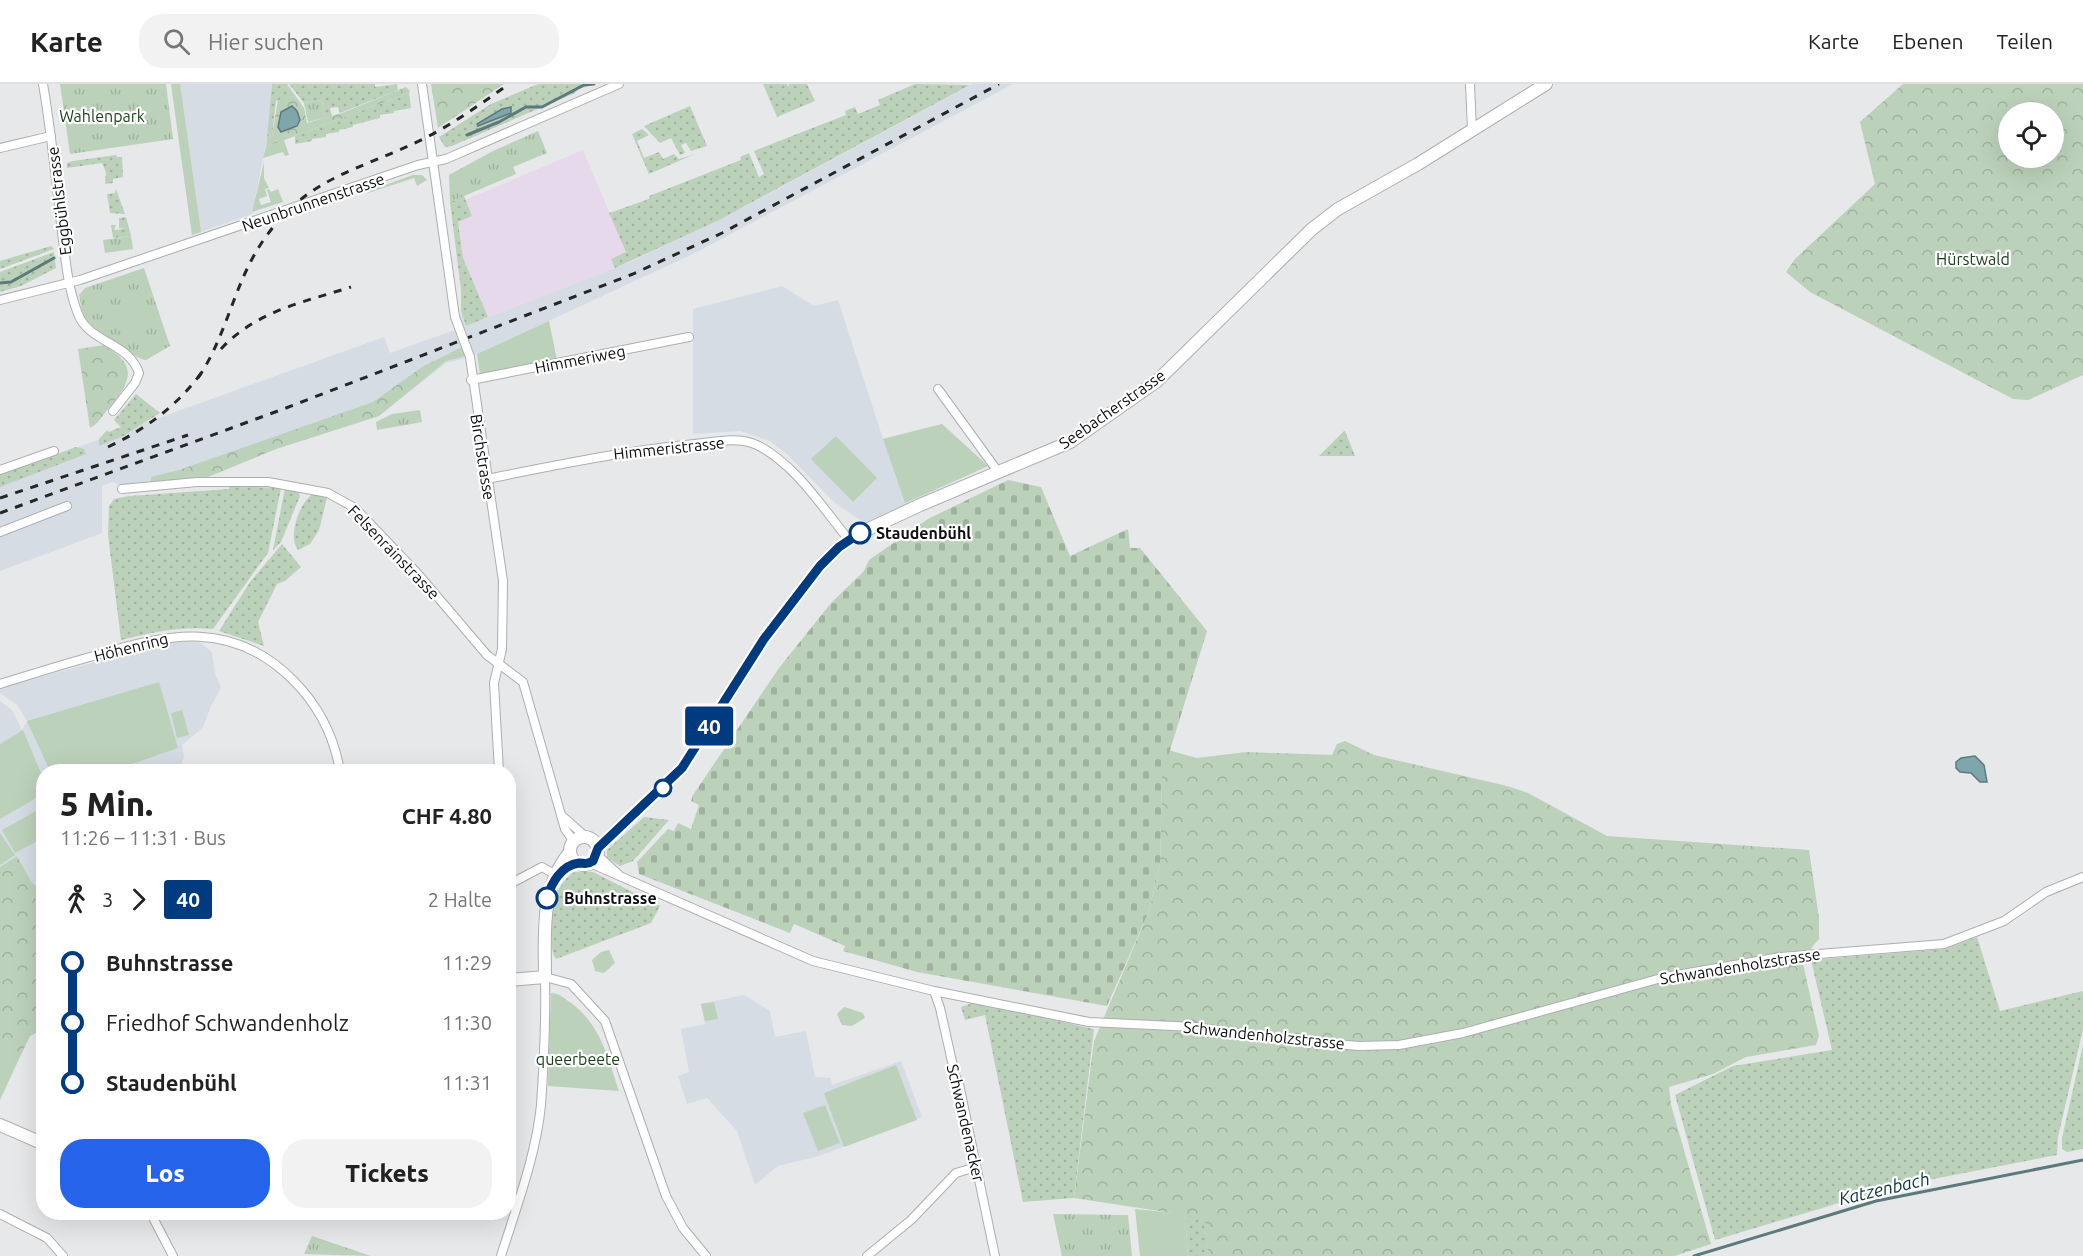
<!DOCTYPE html>
<html lang="de">
<head>
<meta charset="utf-8">
<style>
  body { margin:0; font-family:Ubuntu,sans-serif; background:#f2f2f2; color:#222; height:100vh; display:flex; flex-direction:column; font-size:22px; white-space:nowrap }
  * { box-sizing:border-box; margin:0 }
  p { font-size:20px; color:#767676 }
  .icon { flex:none; width:33px; height:33px; fill:none; stroke:currentColor; stroke-width:2; stroke-linecap:round; stroke-linejoin:round }
  .map { position:relative; flex:1; overflow:hidden }
  .drawer { position:absolute; left:36px; top:680px; width:480px; height:456px; display:flex; flex-direction:column; background:#fff; border-radius:24px; box-shadow:0 6px 24px #0002 }
  .drawer>* { flex:none }
  .badge { padding:0 12px; border-radius:4px; font-size:21px; line-height:39px }
  .controls { position:absolute; left:1998px; top:18px; display:grid; gap:12px }
  .controls a { display:grid; place-items:center; width:66px; height:66px; border-radius:50%; background:#fff; box-shadow:0 6px 24px #0002; font-size:30px }
  .map>.badge { position:absolute; translate:-50% -50%; box-shadow:0 0 0 3px #fff }
  .legs { display:flex; align-items:center; gap:9px; height:66px; padding:0 24px; font-size:20px }
  .legs p { margin-inline-start:auto }
  .summary { display:flex; align-items:center; justify-content:space-between; height:102px; padding:0 24px }
  h1 { font-size:33px; font-weight:800; line-height:45px }
  .primary-button { display:flex; gap:12px; margin-top:auto; padding:12px 24px }
  .primary-button a { flex:1; height:69px; border-radius:24px; background:#2563eb; color:#fff; font-size:24px; font-weight:800; line-height:69px; text-align:center }
  .primary-button a+a { background:#f2f2f2; color:#222 }
  ul { padding:0 24px; list-style:none }
  li { display:flex; align-items:center; gap:21px; height:60px; font-size:22px }
  li i { display:grid; place-items:center; width:9px; height:100%; margin:0 8px; background:currentColor }
  li i::after { content:''; width:15px; height:15px; margin:-8px; border:4px solid; border-radius:50%; background:#fff }
  li p { margin-inline-start:auto }
  li:first-child i { background:linear-gradient(#0000 50%,currentColor 0) }
  li:last-child i { background:linear-gradient(currentColor 50%,#0000 0) }
  header { display:flex; align-items:center; gap:36px; box-sizing:border-box; height:84px; padding:0 30px; background:#fff; border-bottom:2px solid #e0e0e0 }
  header strong { font-size:28px }
  nav { display:flex; gap:33px; margin-inline-start:auto; font-size:21px }
  .search { width:420px; height:54px; background:#f2f2f2; display:flex; align-items:center; gap:15px; box-sizing:border-box; padding:0 21px; border-radius:24px; color:#767676; font-size:22px }
  .map>svg:first-child { display:block }
  .built { fill:#d5dce4 }
  .industrial { fill:#e6d9ec }
  .grass { fill:url(#grass-dots) }
  .forest { fill:url(#forest-crowns); fill-rule:evenodd }
  .cemetery { fill:url(#cemetery-stones) }
  .park { fill:url(#park-tufts) }
  .garden { fill:#bcd1ba }
  .water { fill:#7fa7ab; stroke:#5d797c; stroke-width:1.5 }
  .lines { fill:none; stroke-linecap:round; stroke-linejoin:round }
  .stream { stroke:#5d797c; stroke-width:3 }
  .street-casing { stroke:#acaeb0; stroke-width:10 }
  .secondary-casing { stroke:#acaeb0; stroke-width:14 }
  .street { stroke:#fff; stroke-width:8 }
  .secondary { stroke:#fff; stroke-width:12 }
  .rail { stroke:#252627; stroke-width:3; stroke-dasharray:8 8; stroke-linecap:butt }
  .street-bridge-casing { stroke:#acaeb0; stroke-width:10; stroke-linecap:butt }
  .street-bridge { stroke:#fff; stroke-width:8 }
  .line-1-casing { stroke:#fff; stroke-width:14 }
  .line-1 { stroke:#003b80; stroke-width:9 }
  .stop-1-dot { fill:#fff; stroke:#003b80; stroke-width:3 }
  .labels { text-anchor:middle; dominant-baseline:central; stroke-width:4.5; stroke-linejoin:round; paint-order:stroke }
  .park-label { font-size:16px; fill:#1a3d19; stroke:#fff }
  .street-label { font-size:16px; fill:#0d0e0f; stroke:#fff }
  .stop-label { font-size:16px; font-weight:bold; fill:#0d0e0f; stroke:#fff; text-anchor:start }
  .water-label { font-size:18px; font-style:italic; fill:#0d353a; stroke:#fff }
</style>
</head>
<body>
<header>
<strong>Karte</strong>
<div class="search"><svg class="icon" aria-label="search" viewBox="0 0 24 24"><circle cx="10" cy="10" r="6"/><path d="M15 15l6 6"/></svg>Hier suchen</div>
<nav><a>Karte</a><a>Ebenen</a><a>Teilen</a></nav>
</header>
<div class="map">
<svg width="2083" height="1172" viewBox="0 0 2083 1172">
  <defs>
    <pattern id="grass-dots" width="8" height="8" patternUnits="userSpaceOnUse" patternTransform="scale(1.5)"><rect width="8" height="8" fill="#bcd1ba"/><path d="M2 2h.1M6 6h.1" fill="none" stroke="#a0b29f" stroke-width="1.8" stroke-linecap="round"/></pattern>
    <pattern id="forest-crowns" width="20" height="18" patternUnits="userSpaceOnUse" patternTransform="scale(1.5)"><rect width="20" height="18" fill="#bcd1ba"/><path d="M2 6a3 3 0 1 1 6 0M12 15a3 3 0 1 1 6 0" fill="none" stroke="#a0b29f"/></pattern>
    <pattern id="cemetery-stones" width="16" height="16" patternUnits="userSpaceOnUse" patternTransform="scale(1.5)"><rect width="16" height="16" fill="#bcd1ba"/><path d="M2 7V4a2 2 0 0 1 4 0v3zM10 15v-3a2 2 0 0 1 4 0v3z" fill="#a0b29f"/></pattern>
    <pattern id="park-tufts" width="24" height="20" patternUnits="userSpaceOnUse" patternTransform="scale(1.5)"><rect width="24" height="20" fill="#bcd1ba"/><path d="M3 7l-1-3M5 7V3M7 7l1-3M15 17l-1-3M17 17v-4M19 17l1-3" fill="none" stroke="#a0b29f"/></pattern>
  </defs>
  <rect width="100%" height="100%" fill="#e6e8ea"/>
  <!-- built -->
  <g class="built">
    <polygon points="171,0 272,0 267,54 252,130 192,151"/>
    <polygon points="973,0 1013,0 695,169 471,273 446,279 379,332 276,365 203,395 123,402 112,398 102,402 102,449 0,487 0,391 384,253 390,269 455,246 451,234 461,230 466,242 630,178 746,122"/>
    <polygon points="782,202 814,222 838,216 883,355 942,340 988,382 865,439 835,419 787,370 770,357 740,347 693,350 693,225"/>
    <polygon points="169,558 199,558 212,568 215,590 221,604 211,622 203,643 182,661 184,673 180,683 183,687 44,687 43,806 32,799 17,772 0,783 0,617 12,626 22,646 27,637 17,621 0,609 0,604"/>
    <polygon points="744,911 770,927 775,953 806,947 815,993 831,994 832,1001 901,977 922,1033 819,1072 778,1082 755,1101 737,1047 707,1014 687,1020 678,992 689,988 681,945 705,940 701,920"/>
  </g>
  <!-- industrial -->
  <polygon class="industrial" points="583,66 626,168 611,175 615,184 488,233 463,174 458,138 472,132 465,116"/>
  <!-- grass -->
  <g class="grass">
    <polygon points="272,0 287,0 304,24 294,12 276,17 272,52 267,54"/>
    <polygon points="289,0 375,0 375,3 397,0 398,6 340,29 338,23 330,24 332,32 325,34 322,16 304,19"/>
    <polygon points="538,0 596,0 578,5 575,9 452,62 445,63 439,53 491,20"/>
    <polygon points="763,0 787,0 788,3 789,0 807,0 815,17 777,33"/>
    <polygon points="915,0 970,1 719,136 615,184 611,175 626,168 609,129 649,115 649,112 741,76 740,73 749,69 759,93 764,90 754,67 846,31 845,27 855,23 858,30 880,21 878,16"/>
    <polygon points="409,9 411,24 394,27 394,29 380,31 380,34 353,41 353,43 339,46 339,48 326,50 326,53 312,55 312,57 295,60 295,52"/>
    <polygon points="690,22 707,62 691,67 686,59 681,61 685,69 680,71 671,54 660,59 644,42"/>
    <polygon points="642,45 649,51 637,57 644,74 659,68 663,75 674,70 679,75 695,70 649,90 632,50"/>
    <polygon points="116,71 117,73 122,73 123,93 113,95 113,99 105,100 106,88 102,79 67,84 67,79 73,77"/>
    <polygon points="116,105 125,130 110,129 107,110 115,109"/>
    <polygon points="464,112 472,132 458,138 463,174 488,233 466,242 461,227 461,206 450,118"/>
    <polygon points="126,133 131,152 113,154 111,141 116,141 114,146 124,145 119,144 119,134"/>
    <polygon points="51,162 54,165 0,185 0,177"/>
    <polygon points="54,168 56,184 21,202 0,208 0,188"/>
    <polygon points="136,310 160,329 123,352 99,362 99,355 107,346 109,348 121,343 114,336"/>
    <polygon points="1345,347 1355,372 1319,372 1344,347"/>
    <polygon points="76,363 84,365 86,370 0,403 0,391"/>
    <path d="M229,402L281,404L268,469L213,545C180,542 153,548 121,556L108,451L109,422L114,415L129,412L229,405Z"/>
    <polygon points="285,404 298,407 300,412 281,458 273,466"/>
    <path d="M313,410L327,414L319,446L310,460L298,466C287,453 300,417 313,410Z"/>
    <polygon points="282,460 301,483 285,497 277,500 258,538 264,562 219,547 250,498"/>
    <polygon points="644,733 669,736 633,777 620,782 607,774 607,766"/>
    <path d="M574,788H593L660,822L651,839L556,875C551,869 552,860 552,853C551,828 552,804 574,788Z"/>
    <polygon points="1977,853 2000,927 2083,907 2083,945 2058,1053 2057,1071 1892,1103 1715,1156 1675,1011 1733,982 1832,966 1811,876 1945,865"/>
    <polygon points="975,918 1094,945 1074,1114 1023,1118 985,931 965,936 961,923"/>
    <polygon points="2083,961 2083,1065 2067,1068 2062,1065 2062,1054"/>
    <polygon points="1185,1130 1206,1134 1208,1172 1188,1172"/>
  </g>
  <!-- forest -->
  <g class="forest">
    <polygon points="431,0 504,0 438,44"/>
    <path d="M1903,0H2083V291L2028,316L2013,315L1810,208L1786,188L1795,175L1875,100L1860,38ZM2008,28H2054V74H2008Z"/>
    <polygon points="406,3 410,7 409,9 266,63 267,54 272,52 278,16 294,12 304,24 307,39 342,29"/>
    <path d="M104,261C139,282 131,297 109,324C103,331 97,341 90,344L78,265Z"/>
    <polygon points="462,263 465,272 446,277 379,332 276,365 203,395 151,398 151,393 179,386 373,318 422,283"/>
    <polygon points="1345,657 1374,671 1507,702 1528,709 1607,752 1809,766 1819,834 1819,855 1802,875 1819,952 1816,961 1746,973 1713,990 1669,1003 1671,1021 1711,1160 1674,1172 1208,1172 1205,1134 1074,1114 1094,957 1149,827 1160,780 1162,692 1168,666 1197,674 1246,668 1332,671 1337,660"/>
    <polygon points="17,772 32,799 43,806 43,945 30,952 19,975 0,975 0,783"/>
  </g>
  <!-- cemetery -->
  <polygon class="cemetery" points="1008,396 1041,403 1070,472 1128,445 1130,464 1140,464 1207,547 1162,692 1160,780 1149,827 1107,922 917,888 843,867 845,862 794,840 790,849 639,790 637,778 668,745 674,747 678,739 691,745 699,721 691,717 693,711 779,584 831,519 864,487 869,476 928,435"/>
  <!-- park -->
  <g class="park">
    <polygon points="60,0 166,0 173,55 70,70"/>
    <polygon points="322,16 325,34 308,38 304,19"/>
    <polygon points="538,47 547,69 513,83 516,90 450,118 449,91 493,67"/>
    <polygon points="131,152 133,165 105,169 103,156"/>
    <path d="M144,184L170,262L146,276C136,276 92,244 86,235C81,228 81,219 79,211L85,204Z"/>
    <polygon points="420,326 422,338 377,346 376,338 392,330"/>
    <polygon points="609,866 615,879 604,889 595,887 592,876 601,868"/>
    <polygon points="844,923 863,929 865,934 852,942 842,941 837,930"/>
    <polygon points="1053,1130 1128,1131 1132,1172 1062,1172"/>
    <polygon points="312,1152 371,1172 304,1170"/>
  </g>
  <!-- garden -->
  <g class="garden">
    <polygon points="171,0 180,0 201,148 192,151"/>
    <polygon points="284,56 289,71 285,72 283,68 263,74 266,63"/>
    <polygon points="264,78 264,94 269,104 265,105 267,112 259,115 261,121 271,118 267,106 269,105 271,108 278,105 283,118 252,128"/>
    <polygon points="413,91 422,91 427,96 417,102 414,94 368,109 368,107"/>
    <polygon points="144,217 150,237 119,247 113,228"/>
    <polygon points="549,237 557,276 480,290 477,270"/>
    <polygon points="942,340 988,382 905,419 883,355"/>
    <polygon points="836,352 877,394 853,418 811,375"/>
    <polygon points="159,598 178,664 112,687 87,687 74,683 63,687 50,687 27,637"/>
    <polygon points="182,626 189,651 177,654 171,629"/>
    <polygon points="23,646 43,694 43,710 0,735 0,660"/>
    <polygon points="43,723 43,754 15,769 2,746"/>
    <polygon points="0,749 15,771 0,781"/>
    <path d="M551,909C559,909 565,915 571,919C601,941 608,974 619,1007L548,1002Z"/>
    <polygon points="714,918 718,935 705,937 701,920"/>
    <polygon points="0,975 19,975 0,1016"/>
    <polygon points="896,981 917,1036 844,1063 824,1009"/>
    <polygon points="825,1021 840,1059 818,1067 803,1029"/>
    <polygon points="1135,1125 1185,1130 1188,1172 1140,1172"/>
  </g>
  <!-- water -->
  <g class="water">
    <polygon points="292,22 297,27 300,36 297,42 281,48 278,43 281,28"/>
    <polygon points="511,23 511,29 478,42 477,40 502,25"/>
    <polygon points="1975,672 1984,681 1987,698 1980,698 1971,689 1960,688 1956,684 1956,678 1961,674"/>
  </g>
  <g class="lines">
    <!-- stream -->
    <g class="stream">
      <polyline points="467,51 499,38 526,23 542,23 584,1 594,0"/>
      <polyline points="0,199 11,198 54,174"/>
      <polyline points="1694,1172 1876,1117 2083,1076"/>
    </g>
    <defs>
      <g id="street">
        <path d="M43,0C51,46 56,94 61,140C65,170 67,202 78,230C89,259 129,258 139,289L135,299L113,327"/>
        <polyline points="422,0 455,233"/>
        <polyline points="1470,0 1472,46"/>
        <polyline points="0,64 51,52"/>
        <polyline points="0,216 80,196 418,81 446,75 619,0"/>
        <polyline points="470,273 503,497 502,565 494,599 499,687"/>
        <polyline points="471,296 689,253"/>
        <polyline points="938,305 999,389"/>
        <polyline points="0,386 54,367"/>
        <path d="M487,395C556,381 624,367 694,360C713,358 739,352 757,361C795,380 822,423 849,456"/>
        <polyline points="122,405 197,398 268,398 328,409 355,424 418,490 487,571 523,598 565,745 574,758"/>
        <polyline points="0,448 67,422"/>
        <path d="M0,600C32,590 64,580 97,571C169,549 233,536 293,596C318,621 334,652 340,687"/>
        <polyline points="561,731 586,753"/>
        <polyline points="597,771 618,790"/>
        <polyline points="590,779 813,877 934,907 1089,938 1195,943 1277,955 1359,962 1399,961 1463,949 1665,893 1781,873 1944,860 2004,837 2046,808 2083,793"/>
        <polyline points="508,801 542,783 556,791"/>
        <polyline points="934,907 940,924 955,991 959,1000 995,1172"/>
        <polyline points="150,1128 173,1172"/>
        <polyline points="0,1130 47,1154 63,1172"/>
        <path d="M501,1172C516,1124 536,1072 541,1021C544,979 546,936 545,893L571,900L605,937L666,1112L683,1144L706,1172"/>
        <polyline points="867,1172 911,1136 956,1089 976,1083"/>
      </g>
      <g id="secondary">
        <circle cx="584" cy="767" r="14"/>
        <polyline points="598,764 682,684 764,555 820,482 839,463 860,449 920,421 1070,358 1157,297 1312,145 1338,125 1418,80 1546,0"/>
        <path d="M508,896L545,893C545,848 540,805 570,768"/>
        <polyline points="0,1041 44,1060"/>
      </g>
    </defs>
    <!-- street casing -->
    <use href="#street" class="street-casing"/>
    <!-- secondary casing -->
    <use href="#secondary" class="secondary-casing"/>
    <!-- street -->
    <use href="#street" class="street"/>
    <!-- secondary -->
    <use href="#secondary" class="secondary"/>
    <!-- rail -->
    <g class="rail">
      <path d="M221,265C256,227 304,218 351,203"/>
      <path d="M198,294C228,250 234,197 265,154C309,91 362,86 425,54C455,39 482,19 509,0"/>
      <path d="M108,363C146,345 177,322 202,288"/>
      <polyline points="0,414 188,351"/>
      <polyline points="0,429 286,324 633,190 722,149 999,0"/>
    </g>
    <defs>
      <polyline id="street-bridge" points="455,233 470,273"/>
    </defs>
    <!-- street-bridge casing -->
    <use href="#street-bridge" class="street-bridge-casing"/>
    <!-- street-bridge -->
    <use href="#street-bridge" class="street-bridge"/>
  </g>
  <g class="lines">
    <defs>
      <path id="line-1" d="M547,814C551,800 561,781 579,779C585,779 587,781 593,777L598,764L682,684L764,555L820,482L839,463L860,449"/>
    </defs>
    <!-- line-1 casing -->
    <use href="#line-1" class="line-1-casing"/>
    <!-- line-1 -->
    <use href="#line-1" class="line-1"/>
  </g>
  <!-- markers -->
  <g class="stop-1-dot">
    <circle cx="860" cy="449" r="10"/>
    <circle cx="663" cy="704" r="8"/>
    <circle cx="547" cy="814" r="10"/>
  </g>
  <g class="labels">
    <!-- park labels -->
    <g class="park-label">
      <text x="102" y="32">Wahlenpark</text>
      <text x="1973" y="175">Hürstwald</text>
      <text x="578" y="975">queerbeete</text>
    </g>
    <!-- street labels -->
    <g class="street-label">
      <text transform="translate(59 117) rotate(-97)">Eggbühlstrasse</text>
      <text transform="translate(313 118) rotate(-19)">Neunbrunnenstrasse</text>
      <text transform="translate(580 275) rotate(-11)">Himmeriweg</text>
      <text transform="translate(1112 325) rotate(-35)">Seebacherstrasse</text>
      <text transform="translate(669 364) rotate(-6)">Himmeristrasse</text>
      <text transform="translate(483 373) rotate(81)">Birchstrasse</text>
      <text transform="translate(394 468) rotate(46)">Felsenrainstrasse</text>
      <text transform="translate(131 563) rotate(-14)">Höhenring</text>
      <text transform="translate(1740 882) rotate(-9)">Schwandenholzstrasse</text>
      <text transform="translate(1264 951) rotate(6)">Schwandenholzstrasse</text>
      <text transform="translate(966 1039) rotate(77)">Schwandenacker</text>
    </g>
    <!-- stop labels -->
    <g class="stop-label">
      <text x="876" y="449">Staudenbühl</text>
      <text x="564" y="814">Buhnstrasse</text>
    </g>
    <!-- water labels -->
    <g class="water-label">
      <text transform="translate(1884 1104) rotate(-13)">Katzenbach</text>
    </g>
  </g>
</svg>
<div class="controls">
<a><svg class="icon" aria-label="locate" viewBox="0 0 24 24"><circle cx="12" cy="12" r="6"/><path d="M12 2v4M12 18v4M2 12h4M18 12h4"/></svg></a>
</div>
<b class="badge" style="left:709px;top:642px;background:#003b80;color:#fff">40</b>
<section class="drawer">
<div class="summary"><div><h1>5 Min.</h1><p>11:26 – 11:31 · Bus</p></div><b>CHF 4.80</b></div>
<div class="legs"><svg class="icon" aria-label="walk" viewBox="0 0 24 24"><circle cx="13" cy="4" r="2"/><path d="M13 8l-2 6 4 7M11 14l-3 7M7 12l3-4h3l4 4"/></svg>3<svg class="icon" aria-label="forward" viewBox="0 0 24 24"><path d="M9 5l7 7-7 7"/></svg><b class="badge" style="background:#003b80;color:#fff">40</b><p>2 Halte</p></div>
<ul>
<li><i style="color:#003b80"></i><b>Buhnstrasse</b><p>11:29</p></li>
<li><i style="color:#003b80"></i><span>Friedhof Schwandenholz</span><p>11:30</p></li>
<li><i style="color:#003b80"></i><b>Staudenbühl</b><p>11:31</p></li>
</ul>
<div class="primary-button"><a>Los</a><a>Tickets</a></div>
</section>
</div>
</body>
</html>
